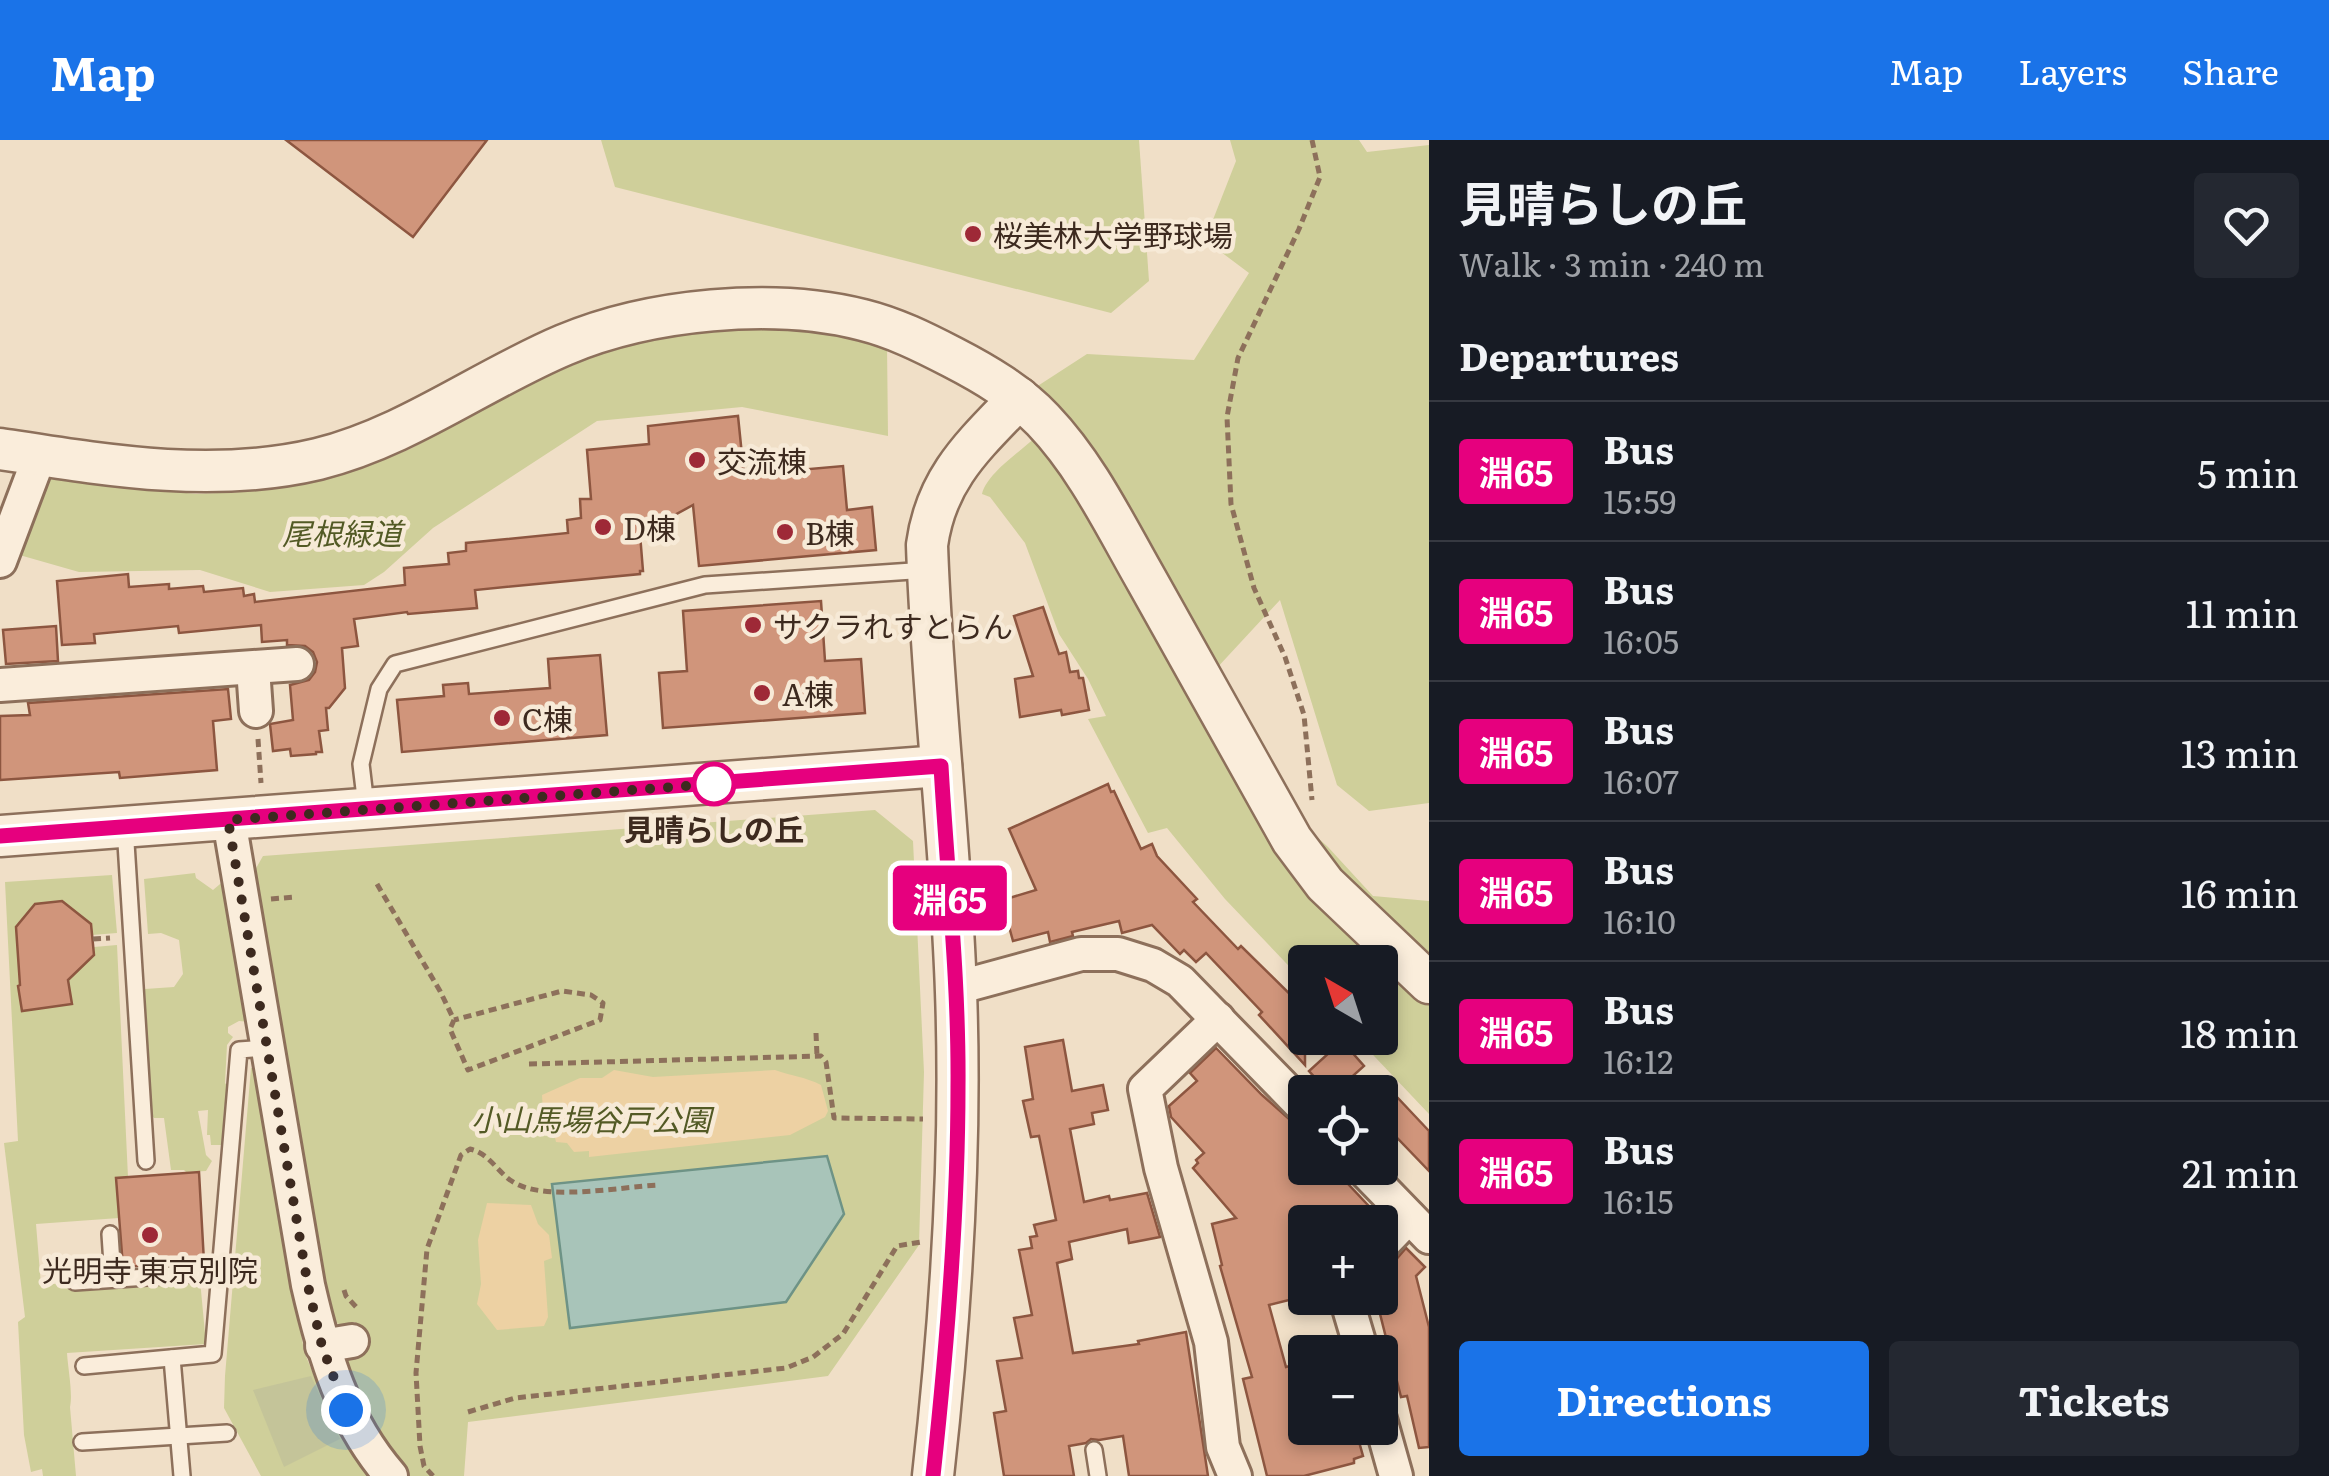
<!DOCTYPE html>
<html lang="en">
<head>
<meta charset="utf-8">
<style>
  body { margin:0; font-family:Literata,"Noto Sans JP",serif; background:#242831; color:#f1f3f6; height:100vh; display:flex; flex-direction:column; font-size:38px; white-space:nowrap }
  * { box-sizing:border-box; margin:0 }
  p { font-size:32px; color:#9ea1a6 }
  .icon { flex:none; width:55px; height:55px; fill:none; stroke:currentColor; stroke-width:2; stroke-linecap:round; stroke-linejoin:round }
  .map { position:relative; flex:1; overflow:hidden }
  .details { display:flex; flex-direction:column; background:#171b24; width:900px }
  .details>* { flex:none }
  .badge { padding:0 20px; border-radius:8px; font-size:35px; line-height:65px }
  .needle { width:65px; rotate:321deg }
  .controls { position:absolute; left:1288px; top:805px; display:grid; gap:20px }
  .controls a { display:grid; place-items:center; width:110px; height:110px; border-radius:10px; background:#171b24; box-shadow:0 5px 15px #0003; font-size:50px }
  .you { position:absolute; width:50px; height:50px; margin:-25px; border:8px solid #fff; border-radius:50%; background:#1a73e8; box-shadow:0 0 0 15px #1a73e833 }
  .map>.badge { position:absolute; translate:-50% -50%; box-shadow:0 0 0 5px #fff }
  h2 { padding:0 30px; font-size:38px; line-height:90px }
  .round { display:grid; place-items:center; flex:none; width:105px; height:105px; border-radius:10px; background:#242831 }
  .overview { display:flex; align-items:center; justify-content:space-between; height:170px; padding:0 30px }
  h1 { font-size:48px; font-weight:700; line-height:75px }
  .primary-button { display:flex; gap:20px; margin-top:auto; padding:20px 30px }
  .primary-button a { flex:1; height:115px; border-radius:10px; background:#1a73e8; color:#fff; font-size:40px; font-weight:700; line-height:115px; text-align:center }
  .primary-button a+a { background:#242831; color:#f1f3f6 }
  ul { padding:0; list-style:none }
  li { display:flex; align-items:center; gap:30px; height:140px; padding:0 30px; border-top:2px solid #363941 }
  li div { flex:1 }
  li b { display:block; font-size:38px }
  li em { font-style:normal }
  li .badge { min-width:110px; font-weight:700; text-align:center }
  header { display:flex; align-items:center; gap:60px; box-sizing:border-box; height:140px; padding:0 50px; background:#1a73e8; color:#fff }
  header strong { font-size:48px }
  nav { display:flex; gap:55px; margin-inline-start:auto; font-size:35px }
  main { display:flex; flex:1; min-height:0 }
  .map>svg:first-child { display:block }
  .green { fill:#cfcf9a }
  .sand { fill:#edd1a3 }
  .cemetery { fill:#c4c499 }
  .water { fill:#a8c4b9; stroke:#6e9386; stroke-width:2.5 }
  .building { fill:#d0957b; stroke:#8d5640; stroke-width:2.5 }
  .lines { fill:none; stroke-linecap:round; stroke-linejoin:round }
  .service-casing { stroke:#8d705b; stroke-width:20 }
  .minor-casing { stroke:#8d705b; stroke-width:38 }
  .tertiary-casing { stroke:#8d705b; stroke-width:45 }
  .path { stroke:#8d705b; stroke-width:5; stroke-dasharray:8 5; stroke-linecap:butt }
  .service { stroke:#faeddb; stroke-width:15 }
  .minor { stroke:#faeddb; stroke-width:32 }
  .tertiary { stroke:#faeddb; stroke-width:40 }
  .line-casing { stroke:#fff; stroke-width:22 }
  .line { stroke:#e6007e; stroke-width:15 }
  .walk { stroke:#3d2a1f; stroke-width:10; stroke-dasharray:0 18 }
  .poi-dot { fill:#9e2937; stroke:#f7ead7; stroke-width:4 }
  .stop-dot { fill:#fff; stroke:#e6007e; stroke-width:5 }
  .labels { text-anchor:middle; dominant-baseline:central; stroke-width:9; stroke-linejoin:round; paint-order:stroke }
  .poi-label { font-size:30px; fill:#3d2a1f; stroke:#f7ead7; text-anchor:start }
  .park-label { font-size:30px; font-style:italic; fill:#535a25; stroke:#f7ead7 }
  .stop-label { font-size:30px; font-weight:bold; fill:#3d2a1f; stroke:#f7ead7 }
</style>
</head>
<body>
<header>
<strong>Map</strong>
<nav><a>Map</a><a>Layers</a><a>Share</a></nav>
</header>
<main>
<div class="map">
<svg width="1429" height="1336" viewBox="0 0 1429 1336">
  <rect width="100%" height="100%" fill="#f0dfc7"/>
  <!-- green -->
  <g class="green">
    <polygon points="601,0 1139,0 1149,141 1111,173 615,47"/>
    <polygon points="1230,0 1359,0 1367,12 1429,5 1429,663 1369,671 1337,645 1280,460 1215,530 1033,249 1087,214 1194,220 1249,133 1205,100 1236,21"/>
    <polygon points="797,187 887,205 888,296 742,267 597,281 433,388 384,432 364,445 270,452 200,430 79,432 16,414 41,337 196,354 240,352 285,347 331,337 366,327 412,308 531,243 635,199 693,190"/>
    <path d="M1037,296L1287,670L1328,707L1373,756L1429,761V974L1357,898H1380V822H1305V843L1225,759L1167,688L1148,693L1088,579L1106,576L1088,539L1059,494L1025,403L990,357L982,354C987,333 1021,311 1037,296Z"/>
    <polygon points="875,670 913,701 924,932 919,1105 828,1236 468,1282 464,1336 406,1336 381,1299 343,1224 350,1214 364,1210 355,1182 340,1185 328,1177 255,730 263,716"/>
    <polygon points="195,733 196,738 213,750 226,739 250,882 239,881 228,887 228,893 233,897 227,905 225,943 229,948 224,968 222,1005 211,1005 210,995 207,995 208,970 198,971 206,1015 212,1021 206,1031 186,1032 184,1030 171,1030 164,978 154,978 148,969 145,849 174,847 183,834 179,800 161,793 148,794 144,739"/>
    <path d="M112,735L117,793L92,795L91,783L61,761L35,764L23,870L71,864L68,840L94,815V807L117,805L128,1037L116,1038L119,1078L36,1084L41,1145L67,1143L68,1149L200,1140L206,1204L67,1213C68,1229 73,1254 70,1267L76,1336H43L42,1329L31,1332L24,1295L18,1182L25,1177L4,1003L18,1001L5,742Z"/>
    <polygon points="257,927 304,1211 332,1281 368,1336 261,1336 224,1268 225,1236 251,928"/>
  </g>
  <!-- sand -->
  <g class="sand">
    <path d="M614,930L653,937L775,930C791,936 806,937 821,945L828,971L825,977L790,995L589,1017V1011L574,1012L567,1003L556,1002L550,975L543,971L542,955L580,938H602Z"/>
    <polygon points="487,1063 531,1065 538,1084 549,1095 552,1118 544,1121 548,1177 544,1186 497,1190 477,1164 481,1144 478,1100"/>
  </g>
  <!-- cemetery -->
  <polygon class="cemetery" points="311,1236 340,1299 284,1327 253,1250"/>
  <!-- water -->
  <polygon class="water" points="827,1016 844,1074 786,1162 570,1188 552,1044"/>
  <!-- building -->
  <g class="building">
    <polygon points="286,0 487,0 413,97"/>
    <polygon points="738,276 744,335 843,326 847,370 872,367 876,410 699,426 693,365 640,394 643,431 640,431 640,434 475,450 477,468 408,474 407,472 354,479 358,506 342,508 345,548 329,568 326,568 328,590 319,591 322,612 316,612 316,614 291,616 290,609 273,611 270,584 293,580 290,545 309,540 315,532 317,522 313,512 305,506 287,505 287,500 262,502 261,485 179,493 178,486 94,494 95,503 62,505 57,441 128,434 129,447 169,444 169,449 203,446 204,452 243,448 244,456 254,454 255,462 405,445 404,428 449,424 448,413 466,411 466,403 568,393 567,380 581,378 580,359 591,359 587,310 649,304 648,286"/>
    <polygon points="821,461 825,521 861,519 865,573 663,588 659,533 687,531 683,471"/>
    <polygon points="1043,467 1059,514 1066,512 1070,532 1078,531 1079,538 1083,538 1089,570 1062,575 1061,570 1020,577 1015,539 1033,536 1014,476"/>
    <polygon points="56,486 58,521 6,524 3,490"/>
    <polygon points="600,515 607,595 402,612 397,560 444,556 443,545 468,543 469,554 550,548 548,519"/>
    <polygon points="228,549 231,579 213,581 217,630 120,638 119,632 0,640 0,576 30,575 28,563"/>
    <polygon points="1108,644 1111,652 1114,651 1141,709 1152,704 1157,716 1197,759 1193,762 1238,809 1241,806 1305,869 1305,925 1259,875 1262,872 1206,813 1196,822 1184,810 1180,814 1152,785 1122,793 1119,781 1072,792 1073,796 1050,802 1048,792 1013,801 1005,772 1009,771 1006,759 1036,750 1009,689"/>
    <polygon points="62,761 91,784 94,815 68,840 72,864 22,871 18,846 20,845 16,787 35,764"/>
    <polygon points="1063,900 1072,951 1103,945 1108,970 1092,973 1094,984 1070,989 1084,1062 1109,1056 1110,1060 1147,1053 1160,1097 1129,1103 1127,1089 1069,1102 1072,1119 1057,1123 1073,1213 1139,1204 1138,1201 1186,1192 1208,1336 1129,1336 1123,1296 1099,1300 1091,1299 1086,1303 1069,1306 1074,1336 1004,1336 994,1273 1006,1271 997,1221 1022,1218 1014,1178 1032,1175 1019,1110 1032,1108 1030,1097 1037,1096 1034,1085 1056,1080 1039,996 1031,997 1023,961 1033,959 1025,907"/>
    <polygon points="1342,901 1364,926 1335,952 1328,952 1309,931"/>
    <polygon points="1216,908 1262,955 1305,993 1305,1028 1333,1028 1380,1078 1376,1082 1305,1082 1305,1156 1269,1165 1286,1227 1305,1222 1305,1288 1341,1288 1343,1295 1356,1291 1363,1316 1354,1319 1354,1323 1304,1336 1267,1336 1243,1239 1252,1237 1220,1126 1222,1125 1212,1084 1236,1078 1193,1028 1198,1023 1196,1020 1204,1013 1171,977 1169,966 1197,941 1190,933"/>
    <polygon points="1380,939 1429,991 1429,1031 1380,980"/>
    <polygon points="199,1032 204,1122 123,1127 116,1038"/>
    <polygon points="1406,1108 1425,1127 1416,1136 1429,1187 1429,1307 1419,1308 1407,1256 1401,1257 1376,1158 1380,1158 1380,1127 1394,1122"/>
  </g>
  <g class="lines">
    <defs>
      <g id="service">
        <polyline points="366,666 361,624 379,549 395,524 705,445 927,430"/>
        <polyline points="125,687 146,1021"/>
        <polyline points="110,1094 113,1139"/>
        <polyline points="75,1142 219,1132"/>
        <polyline points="172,1218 182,1336"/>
        <polyline points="84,1226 213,1214 239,910 268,908"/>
        <polyline points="82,1302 227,1293"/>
        <polyline points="1094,1310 1098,1336"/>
      </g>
      <g id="minor">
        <polyline points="0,421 40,315"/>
        <polyline points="253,528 256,571"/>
        <polyline points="0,545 297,524"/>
        <path d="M229,680L308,1145C324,1215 343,1281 391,1336"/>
        <polyline points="956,848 1081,814 1118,814 1153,825 1180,841 1305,969"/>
        <polyline points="1218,879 1145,949 1161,1028 1211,1202 1223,1307 1235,1336"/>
        <polyline points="1362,1028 1429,1097"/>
        <polyline points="1380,1107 1409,1077"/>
        <polyline points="1346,1158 1362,1212"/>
        <polyline points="322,1206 352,1201"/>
        <polyline points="1380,1279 1396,1336"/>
      </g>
      <g id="tertiary">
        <path d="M0,309C104,325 213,344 318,319C407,297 481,240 564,205C649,169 774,157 863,180C895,188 923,202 952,217C985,234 1017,253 1043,280C1087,326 1116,387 1147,441C1195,527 1244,613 1292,700L1325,744L1429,843"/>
        <polyline points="0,696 941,626"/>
        <path d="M933,1336C951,1175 962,1014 956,852C951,703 932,554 927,405C936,338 974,305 1019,258"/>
      </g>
    </defs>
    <!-- service casing -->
    <use href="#service" class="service-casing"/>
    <!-- minor casing -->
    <use href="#minor" class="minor-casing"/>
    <!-- tertiary casing -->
    <use href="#tertiary" class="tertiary-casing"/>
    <!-- path -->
    <g class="path">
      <polyline points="1312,0 1320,37 1299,89 1238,218 1227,277 1231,364 1254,448 1285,517 1304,575 1312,660"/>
      <polyline points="258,599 261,643"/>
      <polyline points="377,744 440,851 454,880 450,889 468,930 600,880 603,863 591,855 562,851 454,880"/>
      <polyline points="271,759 295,757"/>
      <polyline points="93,799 110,798"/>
      <polyline points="816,893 817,916"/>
      <polyline points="529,924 821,916 826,922 834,978 923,979"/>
      <polyline points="344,1150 346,1156 358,1169"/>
      <polyline points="468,1272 515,1258 786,1228 813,1217 843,1194 897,1106 921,1102"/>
      <path d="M433,1336L424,1326L420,1306L416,1233L427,1109L461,1015L470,1009C492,1014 499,1037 519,1045C552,1060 621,1047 659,1045"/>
    </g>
    <!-- service -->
    <use href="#service" class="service"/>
    <!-- minor -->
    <use href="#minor" class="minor"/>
    <!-- tertiary -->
    <use href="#tertiary" class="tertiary"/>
  </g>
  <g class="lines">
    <defs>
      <path id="line" d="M0,696L941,626C947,733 959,840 958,947C958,1077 947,1207 933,1336"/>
    </defs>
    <!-- line casing -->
    <use href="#line" class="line-casing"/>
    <!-- line -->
    <use href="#line" class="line"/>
    <!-- walk -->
    <polyline class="walk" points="346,1270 322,1206 308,1146 228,680 714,644"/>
  </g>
  <!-- markers -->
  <g class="poi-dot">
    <circle cx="973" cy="94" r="10"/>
    <circle cx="697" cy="320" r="10"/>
    <circle cx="603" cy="387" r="10"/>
    <circle cx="785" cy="392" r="10"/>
    <circle cx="753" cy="485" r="10"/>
    <circle cx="762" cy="553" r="10"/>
    <circle cx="502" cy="578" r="10"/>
    <circle cx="150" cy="1095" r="10"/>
  </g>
  <circle class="stop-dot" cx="714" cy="644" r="20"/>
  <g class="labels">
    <!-- poi labels -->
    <g class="poi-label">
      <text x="993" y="94">桜美林大学野球場</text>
      <text x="717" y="320">交流棟</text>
      <text x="623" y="387">D棟</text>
      <text x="805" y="392">B棟</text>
      <text x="773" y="485">サクラれすとらん</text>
      <text x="782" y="553">A棟</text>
      <text x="522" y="578">C棟</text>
      <text x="150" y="1129" text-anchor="middle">光明寺 東京別院</text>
    </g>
    <!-- park labels -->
    <g class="park-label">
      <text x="342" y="392">尾根緑道</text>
      <text x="591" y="978">小山馬場谷戸公園</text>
    </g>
    <!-- stop labels -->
    <g class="stop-label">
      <text x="714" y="688">見晴らしの丘</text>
    </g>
  </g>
</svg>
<div class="controls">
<a><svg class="needle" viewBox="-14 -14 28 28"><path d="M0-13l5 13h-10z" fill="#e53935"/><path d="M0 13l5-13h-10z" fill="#9ea1a6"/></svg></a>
<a><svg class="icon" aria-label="locate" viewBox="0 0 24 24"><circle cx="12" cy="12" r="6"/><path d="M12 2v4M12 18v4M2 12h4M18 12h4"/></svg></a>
<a>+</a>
<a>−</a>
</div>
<div class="you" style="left:346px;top:1270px"></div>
<b class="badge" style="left:950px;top:758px;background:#e6007e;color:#fff">淵65</b>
</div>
<section class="details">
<div class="overview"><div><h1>見晴らしの丘</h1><p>Walk · 3 min · 240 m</p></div><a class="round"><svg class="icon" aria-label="heart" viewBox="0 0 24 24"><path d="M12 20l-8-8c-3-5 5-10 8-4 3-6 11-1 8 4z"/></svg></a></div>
<h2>Departures</h2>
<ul>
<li><span class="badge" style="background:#e6007e;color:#fff">淵65</span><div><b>Bus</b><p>15:59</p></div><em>5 min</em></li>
<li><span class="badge" style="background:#e6007e;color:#fff">淵65</span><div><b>Bus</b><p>16:05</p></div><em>11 min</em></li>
<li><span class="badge" style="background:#e6007e;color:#fff">淵65</span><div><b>Bus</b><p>16:07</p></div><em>13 min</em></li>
<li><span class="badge" style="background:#e6007e;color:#fff">淵65</span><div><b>Bus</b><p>16:10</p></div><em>16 min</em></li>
<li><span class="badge" style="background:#e6007e;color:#fff">淵65</span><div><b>Bus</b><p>16:12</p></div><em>18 min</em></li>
<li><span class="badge" style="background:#e6007e;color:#fff">淵65</span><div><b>Bus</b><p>16:15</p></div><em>21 min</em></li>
</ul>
<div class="primary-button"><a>Directions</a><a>Tickets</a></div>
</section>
</main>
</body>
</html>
